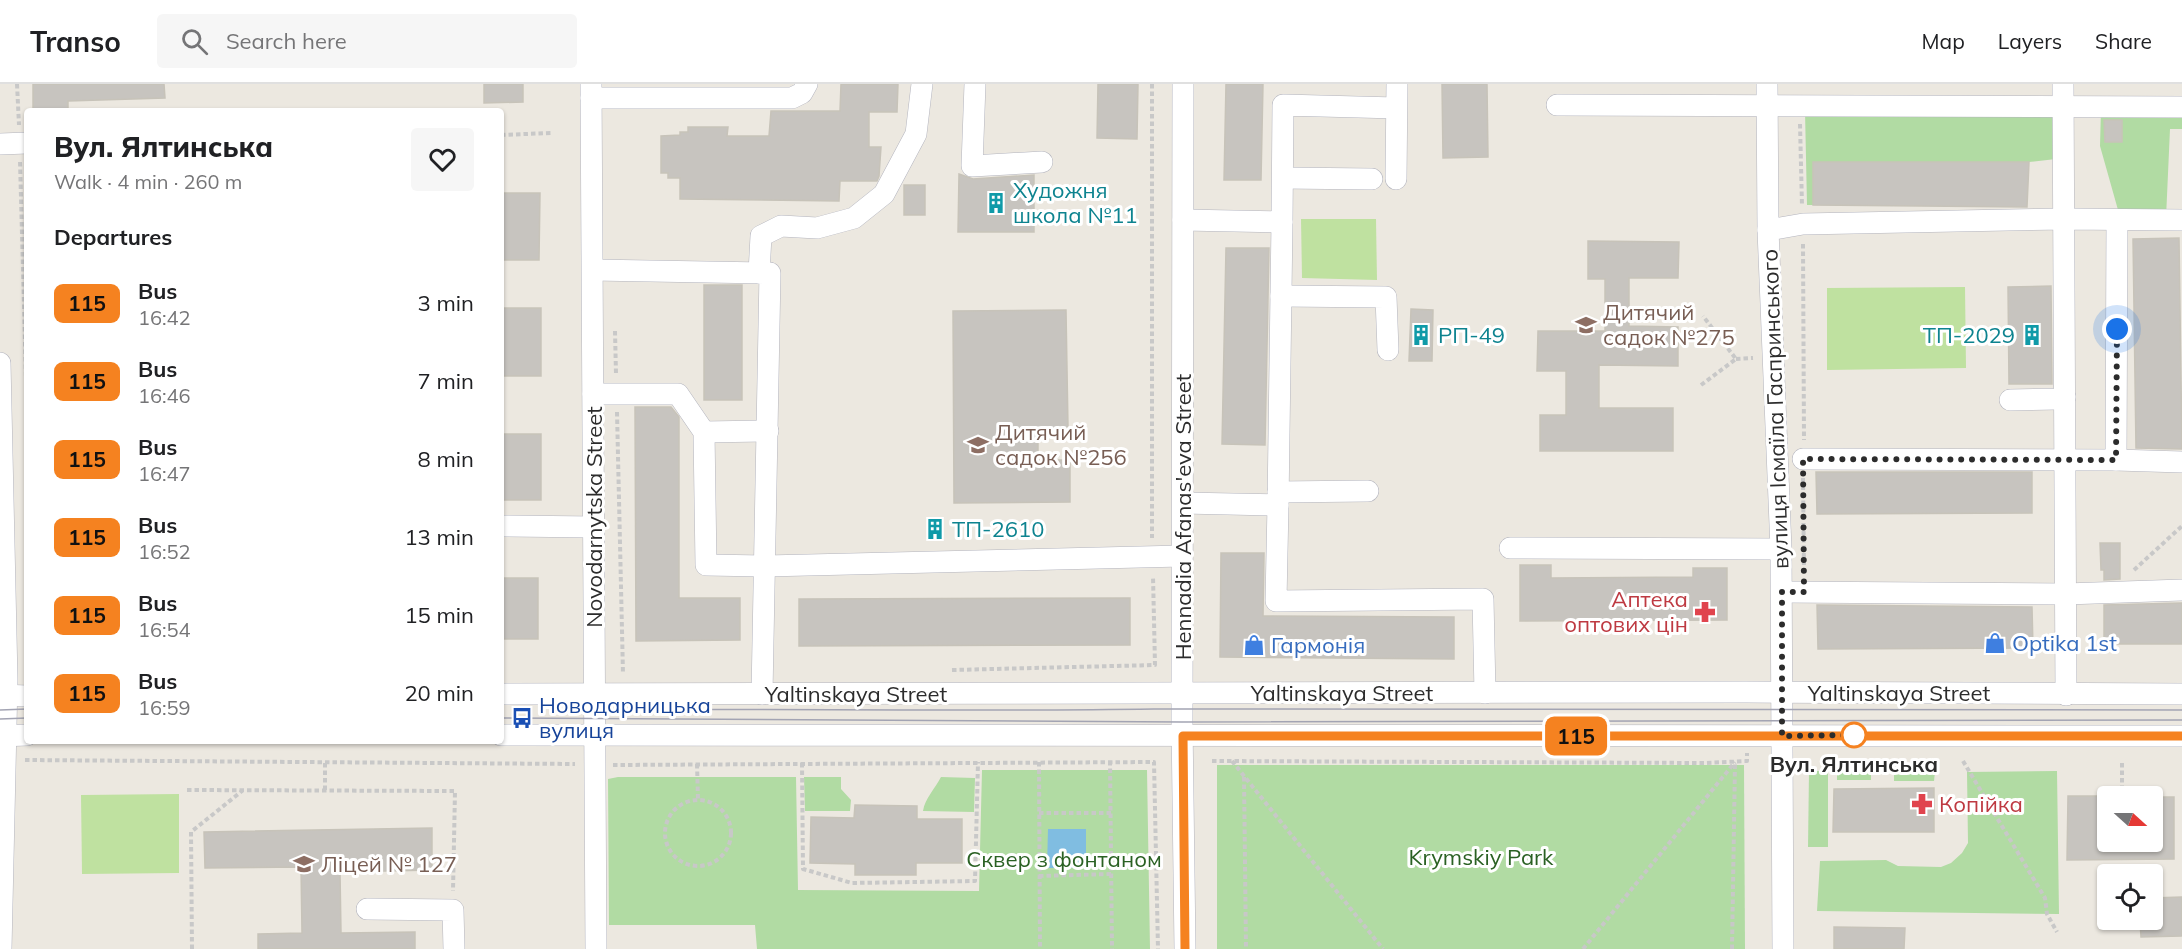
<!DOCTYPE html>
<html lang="en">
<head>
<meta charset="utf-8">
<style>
  body { margin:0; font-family:Mulish,sans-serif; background:#f6f6f6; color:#202124; height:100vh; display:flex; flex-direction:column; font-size:22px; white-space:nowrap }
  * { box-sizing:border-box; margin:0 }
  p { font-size:20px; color:#757577 }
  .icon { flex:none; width:33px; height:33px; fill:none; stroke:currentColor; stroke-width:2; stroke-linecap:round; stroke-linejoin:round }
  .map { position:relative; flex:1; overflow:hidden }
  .details { position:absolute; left:24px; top:24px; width:480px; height:636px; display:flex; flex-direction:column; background:#fff; border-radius:6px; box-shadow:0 2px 4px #0004 }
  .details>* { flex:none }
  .badge { padding:0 12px; border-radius:9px; font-size:21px; line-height:39px }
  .needle { width:39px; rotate:111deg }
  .buttons { position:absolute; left:2097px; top:702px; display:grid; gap:12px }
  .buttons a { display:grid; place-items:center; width:66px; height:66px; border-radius:6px; background:#fff; box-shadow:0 2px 4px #0004; font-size:30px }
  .you { position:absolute; width:30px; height:30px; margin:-15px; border:4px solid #fff; border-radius:50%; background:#1a73e8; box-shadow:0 0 0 9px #1a73e833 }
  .map>.badge { position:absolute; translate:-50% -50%; box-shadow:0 0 0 3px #fff }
  h2 { padding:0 30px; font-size:22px; line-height:54px }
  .round { display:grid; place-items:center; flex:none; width:63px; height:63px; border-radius:6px; background:#f6f6f6 }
  .head { display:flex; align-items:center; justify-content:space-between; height:102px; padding:0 30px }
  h1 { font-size:28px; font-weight:800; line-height:45px }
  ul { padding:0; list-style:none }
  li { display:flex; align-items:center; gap:18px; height:78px; padding:0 30px }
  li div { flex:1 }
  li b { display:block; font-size:22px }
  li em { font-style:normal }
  li .badge { min-width:66px; font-weight:700; text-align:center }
  header { display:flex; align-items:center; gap:36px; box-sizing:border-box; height:84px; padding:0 30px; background:#fff; border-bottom:2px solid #e0e0e0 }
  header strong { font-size:28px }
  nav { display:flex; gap:33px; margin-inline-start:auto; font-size:21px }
  .search { width:420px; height:54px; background:#f6f6f6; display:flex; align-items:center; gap:15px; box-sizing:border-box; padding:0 21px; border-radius:6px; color:#757577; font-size:22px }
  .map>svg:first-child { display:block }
  .green { fill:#b1dba3 }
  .pitch { fill:#bfe1a0 }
  .water { fill:#80bde1 }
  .building { fill:#c7c4bf; stroke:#c7c3b9; stroke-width:1.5 }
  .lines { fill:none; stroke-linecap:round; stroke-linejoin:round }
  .minor-casing { stroke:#b3b4be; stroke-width:22 }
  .path { stroke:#c8c8c8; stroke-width:4; stroke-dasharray:4.5 3; stroke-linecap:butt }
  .minor { stroke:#fff; stroke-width:21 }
  .tram { stroke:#a3a4b3; stroke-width:1.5 }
  .line-casing { stroke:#fff; stroke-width:14 }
  .line { stroke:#f58220; stroke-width:9 }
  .walk { stroke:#2c2c2c; stroke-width:6; stroke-dasharray:0 10.8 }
  .stop-dot { fill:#fff; stroke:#f58220; stroke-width:3 }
  .labels { text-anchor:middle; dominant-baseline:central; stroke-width:6; stroke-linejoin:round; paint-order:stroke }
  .culture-label { font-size:22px; fill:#0d838f; stroke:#fff; text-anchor:start }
  .education-label { font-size:22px; fill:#785e54; stroke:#fff; text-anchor:start }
  .street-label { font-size:22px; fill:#2c2c2c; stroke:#fff }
  .health-label { font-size:22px; fill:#be3a42; stroke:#fff; text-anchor:end }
  .shop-label { font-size:22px; fill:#366cbe; stroke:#fff; text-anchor:start }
  .transit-label { font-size:22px; fill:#164399; stroke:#fff; text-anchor:start }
  .stop-label { font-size:22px; font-weight:bold; fill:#2c2c2c; stroke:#fff }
  .park-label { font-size:22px; fill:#2a6123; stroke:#fff }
</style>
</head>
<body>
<header>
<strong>Transo</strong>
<div class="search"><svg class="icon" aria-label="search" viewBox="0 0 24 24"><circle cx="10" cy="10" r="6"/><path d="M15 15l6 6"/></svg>Search here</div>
<nav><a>Map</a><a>Layers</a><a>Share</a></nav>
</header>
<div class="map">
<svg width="2182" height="865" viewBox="0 0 2182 865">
  <rect width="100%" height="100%" fill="#ece8e0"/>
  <!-- green -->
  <g class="green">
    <polygon points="2101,25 2182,26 2182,45 2170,45 2166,134 2120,133 2100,62"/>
    <polygon points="1805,27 2053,29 2056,75 2029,78 1813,78 1813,121 1807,121"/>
    <polygon points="1217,681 1744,681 1745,865 1217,865"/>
    <polygon points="982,686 1147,686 1150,865 757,865 755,841 609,841 608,695 618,693 796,693 798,806 979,807"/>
    <polygon points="1809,687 1828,687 1828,763 1808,763"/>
    <polygon points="1837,687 1871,688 1871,696 1837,696"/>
    <polygon points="2057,687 2059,830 1817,827 1820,777 1886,776 1898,782 1941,783 1951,779 1962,769 1968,759 1967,688"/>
    <polygon points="1894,688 1935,688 1934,697 1894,697"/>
    <polygon points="804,693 841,693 841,705 851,716 850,727 805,727"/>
    <path d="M941,693L975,694L974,728L923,727C925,714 935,705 941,693Z"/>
  </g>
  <!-- pitch -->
  <g class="pitch">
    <polygon points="1301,135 1376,135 1377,196 1302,194"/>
    <polygon points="1965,203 1966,284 1827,286 1827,204"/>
    <polygon points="179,710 179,789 82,790 81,711"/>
  </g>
  <!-- water -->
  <polygon class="water" points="1048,745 1086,745 1086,784 1047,784"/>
  <!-- building -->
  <g class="building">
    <polygon points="33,0 164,0 165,14 68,17 68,27 33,27"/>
    <polygon points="484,0 523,0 523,18 484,19"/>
    <polygon points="841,0 898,0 897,28 869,28 869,63 881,63 879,92 877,97 840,97 839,117 680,115 680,94 668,94 668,89 661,89 661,52 680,51 680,48 688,48 688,43 728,43 727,52 769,52 771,27 840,27"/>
    <polygon points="1098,0 1138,0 1137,55 1097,54"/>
    <polygon points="1226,0 1263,0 1261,96 1224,96"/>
    <polygon points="1442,0 1487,0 1488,73 1443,74"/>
    <polygon points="2104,36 2122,36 2122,58 2105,58"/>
    <polygon points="1813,78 2029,78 2027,123 1813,121"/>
    <polygon points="959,90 973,95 1034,91 1034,148 958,148"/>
    <rect x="904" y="101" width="21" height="30"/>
    <polygon points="501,109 540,109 539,176 501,176"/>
    <polygon points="2179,154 2182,365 2136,364 2133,155"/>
    <polygon points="1588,157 1679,158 1678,194 1629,194 1629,242 1678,243 1678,282 1599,281 1599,324 1673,324 1673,367 1540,367 1540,331 1566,331 1566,287 1537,287 1538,247 1605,247 1605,195 1588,195"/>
    <polygon points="1226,164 1269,164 1265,361 1222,360"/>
    <rect x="704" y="201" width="38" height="115"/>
    <polygon points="2051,202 2052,300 2009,300 2008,203"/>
    <rect x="501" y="224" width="40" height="68"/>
    <polygon points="1411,225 1433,226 1432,277 1409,277"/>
    <polygon points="1066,226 1068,344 1038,344 1038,376 1070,376 1070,418 954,419 953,227"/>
    <polygon points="635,323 671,323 679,333 679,514 740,514 740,556 636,557"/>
    <rect x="501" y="350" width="40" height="66"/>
    <polygon points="1816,388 2032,388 2032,429 1817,430"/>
    <polygon points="2100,459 2120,459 2120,495 2104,496 2104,486 2101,486"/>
    <polygon points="1221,469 1264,469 1263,532 1454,533 1454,575 1220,573"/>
    <polygon points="1520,481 1551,481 1551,494 1693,493 1693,484 1727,484 1727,536 1520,537"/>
    <rect x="501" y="494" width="37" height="61"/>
    <polygon points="1130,514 1130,561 799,562 799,515"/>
    <polygon points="2182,519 2182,560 2104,560 2104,521"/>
    <polygon points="1817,521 2032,523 2033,564 1818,565"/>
    <polygon points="1934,704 1934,748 1833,748 1834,705"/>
    <polygon points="2068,712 2108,712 2108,758 2152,758 2152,713 2174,713 2174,775 2067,776"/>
    <polygon points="855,721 917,722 917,735 962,735 962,779 916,779 916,791 855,791 855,780 810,779 811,733 854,734"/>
    <polygon points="432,744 432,786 340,788 341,849 415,848 415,865 258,865 258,850 302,849 301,783 205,784 204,748"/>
    <polygon points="2182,813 2182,852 2141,853 2140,836 2152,836 2152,814"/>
    <polygon points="1834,843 1905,844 1904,865 1834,865"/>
  </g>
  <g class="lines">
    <defs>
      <g id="minor">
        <polyline points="591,0 596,865"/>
        <polyline points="975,0 972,82 1042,78"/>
        <polyline points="1183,0 1182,638 1185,865"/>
        <polyline points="1767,0 1768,146 1781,465 1783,865"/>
        <polyline points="2063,0 2066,611"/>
        <polyline points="591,14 792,14 802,9 807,0"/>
        <polyline points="1557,21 2182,23"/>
        <polyline points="0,60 27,59"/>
        <polyline points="1283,94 1372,95"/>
        <polyline points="1396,95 1397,0"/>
        <polyline points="1183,136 1282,138 1283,21 1396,24"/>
        <polyline points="1768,146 1803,140 2064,135 2182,136"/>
        <polyline points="593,186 770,189 762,610"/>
        <polyline points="759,189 761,152 781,142 817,144 854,134 884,110 916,50 922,0"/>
        <polyline points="1281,212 1386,213 1388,266"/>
        <polyline points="0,279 7,596 1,865"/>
        <polyline points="593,310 678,310 704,348 706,481 766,482 1182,472"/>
        <polyline points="2010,316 2056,315 2065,313"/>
        <polyline points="704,348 768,347"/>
        <polyline points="1803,375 2116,376 2117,136"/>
        <polyline points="2116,376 2182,378"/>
        <polyline points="1278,408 1368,407"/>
        <polyline points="1183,419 1278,421 1282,138"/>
        <polyline points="1278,421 1276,517 1483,515 1485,609"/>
        <polyline points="501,442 594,443"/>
        <polyline points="1510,464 1781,465"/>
        <polyline points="1782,508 2066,510 2182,506"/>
        <polyline points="501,610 1746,608 2182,610"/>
        <polyline points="0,611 27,612"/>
        <polyline points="501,651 2182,652"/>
        <polyline points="0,652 27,651"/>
        <polyline points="367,825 453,826 454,865"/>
      </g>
    </defs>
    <!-- minor casing -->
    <use href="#minor" class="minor-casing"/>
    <!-- path -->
    <g class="path">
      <polyline points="17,0 19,41"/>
      <polyline points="1152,0 1152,454"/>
      <polyline points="1800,40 1802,122"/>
      <polyline points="501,51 551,49"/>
      <polyline points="20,78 27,329"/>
      <polyline points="1803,160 1804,356"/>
      <polyline points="615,247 616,290"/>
      <polyline points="1736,275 1753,274"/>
      <polyline points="1701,301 1736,275 1703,232"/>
      <polyline points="617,328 623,590"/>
      <polyline points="1803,394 1804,488"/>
      <polyline points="2134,486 2182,442"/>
      <polyline points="952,586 1155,581 1153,492"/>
      <polyline points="25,676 575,680"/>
      <polyline points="1110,677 1112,865"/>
      <polyline points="1212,677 1706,679 1747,677 1747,669"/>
      <polyline points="1232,677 1383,865"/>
      <polyline points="1963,677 2045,814 2047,830 2057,848"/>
      <polyline points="1039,678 1040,865"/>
      <polyline points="325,679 325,707"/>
      <polyline points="802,679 803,785 852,799 975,797 978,678"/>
      <polyline points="697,680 698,715"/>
      <polyline points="613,681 1154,678 1158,865"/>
      <polyline points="1244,693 1246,865"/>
      <polyline points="187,706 455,707 453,807"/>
      <polyline points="2122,706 2122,678"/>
      <circle cx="698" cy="749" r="33"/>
      <polyline points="1039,729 1111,729"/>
      <polyline points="1039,792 1111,790"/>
      <polyline points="192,865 191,748 242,707"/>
      <polyline points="1583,865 1735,678"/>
      <polyline points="1732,865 1735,679"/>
    </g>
    <!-- minor -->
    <use href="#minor" class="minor"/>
    <!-- tram -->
    <g class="tram">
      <polyline points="0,626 27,625"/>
      <path d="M555,626C755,624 955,628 1154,625L2182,626"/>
      <polyline points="501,634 1182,638 2182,636"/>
      <polyline points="0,635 27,634"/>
    </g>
  </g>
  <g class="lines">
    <defs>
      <polyline id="line" points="1185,865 1183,652 2182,652"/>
    </defs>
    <!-- line casing -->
    <use href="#line" class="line-casing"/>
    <!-- line -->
    <use href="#line" class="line"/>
    <!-- walk -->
    <polyline class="walk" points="1854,651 1782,652 1782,508 1804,508 1803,375 2116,376 2117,245"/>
  </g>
  <!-- icons -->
  <defs>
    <symbol id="building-bare" viewBox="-9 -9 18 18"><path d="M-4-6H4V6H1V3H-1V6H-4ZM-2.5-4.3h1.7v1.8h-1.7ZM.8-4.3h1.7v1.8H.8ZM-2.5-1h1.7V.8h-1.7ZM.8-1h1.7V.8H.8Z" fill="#0f9aa8" stroke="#fff" stroke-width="2.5" paint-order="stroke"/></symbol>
    <symbol id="school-bare" viewBox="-9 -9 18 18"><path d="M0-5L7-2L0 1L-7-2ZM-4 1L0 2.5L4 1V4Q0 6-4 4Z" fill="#8d6e63" stroke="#fff" stroke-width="2.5" paint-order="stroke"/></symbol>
    <symbol id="pharmacy-bare" viewBox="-9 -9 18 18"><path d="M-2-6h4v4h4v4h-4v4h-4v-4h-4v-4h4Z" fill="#e0444e" stroke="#fff" stroke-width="2.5" paint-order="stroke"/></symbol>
    <symbol id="shop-bare" viewBox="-9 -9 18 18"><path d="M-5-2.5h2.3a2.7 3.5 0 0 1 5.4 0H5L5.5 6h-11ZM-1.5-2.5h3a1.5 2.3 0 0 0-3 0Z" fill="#3f7fe0" stroke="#fff" stroke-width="2.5" paint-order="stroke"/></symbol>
    <symbol id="bus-bare" viewBox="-9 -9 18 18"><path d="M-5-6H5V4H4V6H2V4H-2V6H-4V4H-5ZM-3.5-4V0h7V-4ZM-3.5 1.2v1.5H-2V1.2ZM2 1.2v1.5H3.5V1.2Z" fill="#1a4fb4" stroke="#fff" stroke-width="2.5" paint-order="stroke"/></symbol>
  </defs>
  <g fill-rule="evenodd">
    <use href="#building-bare" x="981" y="104" width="30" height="30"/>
    <use href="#school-bare" x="1571" y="226" width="30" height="30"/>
    <use href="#building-bare" x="1406" y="236" width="30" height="30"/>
    <use href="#building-bare" x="2017" y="236" width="30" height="30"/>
    <use href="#school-bare" x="963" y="346" width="30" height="30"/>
    <use href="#building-bare" x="920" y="430" width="30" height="30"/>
    <use href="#pharmacy-bare" x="1690" y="513" width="30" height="30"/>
    <use href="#shop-bare" x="1980" y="544" width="30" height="30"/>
    <use href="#shop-bare" x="1239" y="546" width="30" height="30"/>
    <use href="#bus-bare" x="507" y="619" width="30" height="30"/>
    <use href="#pharmacy-bare" x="1907" y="705" width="30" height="30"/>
    <use href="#school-bare" x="289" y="765" width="30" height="30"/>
  </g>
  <!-- markers -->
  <circle class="stop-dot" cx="1854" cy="651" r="12"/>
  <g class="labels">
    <!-- culture labels -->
    <g class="culture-label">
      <text x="1013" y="106">Художня<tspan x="1013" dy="25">школа №11</tspan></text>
      <text x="1438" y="251">РП-49</text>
      <text x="2015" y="251" text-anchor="end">ТП-2029</text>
      <text x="952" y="445">ТП-2610</text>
    </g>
    <!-- education labels -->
    <g class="education-label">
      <text x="1603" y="228">Дитячий<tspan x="1603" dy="25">садок №275</tspan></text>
      <text x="995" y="348">Дитячий<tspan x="995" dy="25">садок №256</tspan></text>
      <text x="321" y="780">Ліцей № 127</text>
    </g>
    <!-- street labels -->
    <g class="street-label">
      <text transform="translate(1775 325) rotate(-92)">вулиця Ісмаїла Гаспринського</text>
      <text transform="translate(594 433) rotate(-90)">Novodarnytska Street</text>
      <text transform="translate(1183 433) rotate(-90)">Hennadia Afanas'eva Street</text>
      <text x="1342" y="609">Yaltinskaya Street</text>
      <text x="1899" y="609">Yaltinskaya Street</text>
      <text x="856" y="610">Yaltinskaya Street</text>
    </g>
    <!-- health labels -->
    <g class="health-label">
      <text x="1688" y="515">Аптека<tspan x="1688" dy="25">оптових цін</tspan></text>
      <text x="1939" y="720" text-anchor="start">Копійка</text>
    </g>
    <!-- shop labels -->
    <g class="shop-label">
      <text x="2012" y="559">Оptika 1st</text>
      <text x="1271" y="561">Гармонія</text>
    </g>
    <!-- transit labels -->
    <g class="transit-label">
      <text x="539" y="621">Новодарницька<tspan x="539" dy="25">вулиця</tspan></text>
    </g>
    <!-- stop labels -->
    <g class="stop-label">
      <text x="1854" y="680">Вул. Ялтинська</text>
    </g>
    <!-- park labels -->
    <g class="park-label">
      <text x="1481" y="773">Krymskiy Park</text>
      <text x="1064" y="775">Сквер з фонтаном</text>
    </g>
  </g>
</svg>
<div class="buttons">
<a><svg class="needle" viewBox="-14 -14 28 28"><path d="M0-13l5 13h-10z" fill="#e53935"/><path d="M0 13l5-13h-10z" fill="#757577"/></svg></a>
<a><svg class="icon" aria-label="locate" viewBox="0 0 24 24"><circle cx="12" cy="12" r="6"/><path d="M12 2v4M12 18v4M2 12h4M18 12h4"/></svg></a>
</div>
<div class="you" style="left:2117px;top:245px"></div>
<b class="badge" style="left:1576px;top:652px;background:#f58220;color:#111">115</b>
<section class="details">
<div class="head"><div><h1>Вул. Ялтинська</h1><p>Walk · 4 min · 260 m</p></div><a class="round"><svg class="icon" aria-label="heart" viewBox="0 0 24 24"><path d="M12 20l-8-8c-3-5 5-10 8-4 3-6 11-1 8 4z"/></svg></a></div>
<h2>Departures</h2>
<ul>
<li><span class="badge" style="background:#f58220;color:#111">115</span><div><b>Bus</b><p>16:42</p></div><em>3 min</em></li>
<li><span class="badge" style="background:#f58220;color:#111">115</span><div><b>Bus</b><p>16:46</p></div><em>7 min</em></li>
<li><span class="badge" style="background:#f58220;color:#111">115</span><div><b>Bus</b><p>16:47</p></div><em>8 min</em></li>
<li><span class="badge" style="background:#f58220;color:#111">115</span><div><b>Bus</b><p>16:52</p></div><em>13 min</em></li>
<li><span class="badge" style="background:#f58220;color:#111">115</span><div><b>Bus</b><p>16:54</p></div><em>15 min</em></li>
<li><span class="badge" style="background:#f58220;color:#111">115</span><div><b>Bus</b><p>16:59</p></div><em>20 min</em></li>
</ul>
</section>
</div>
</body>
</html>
